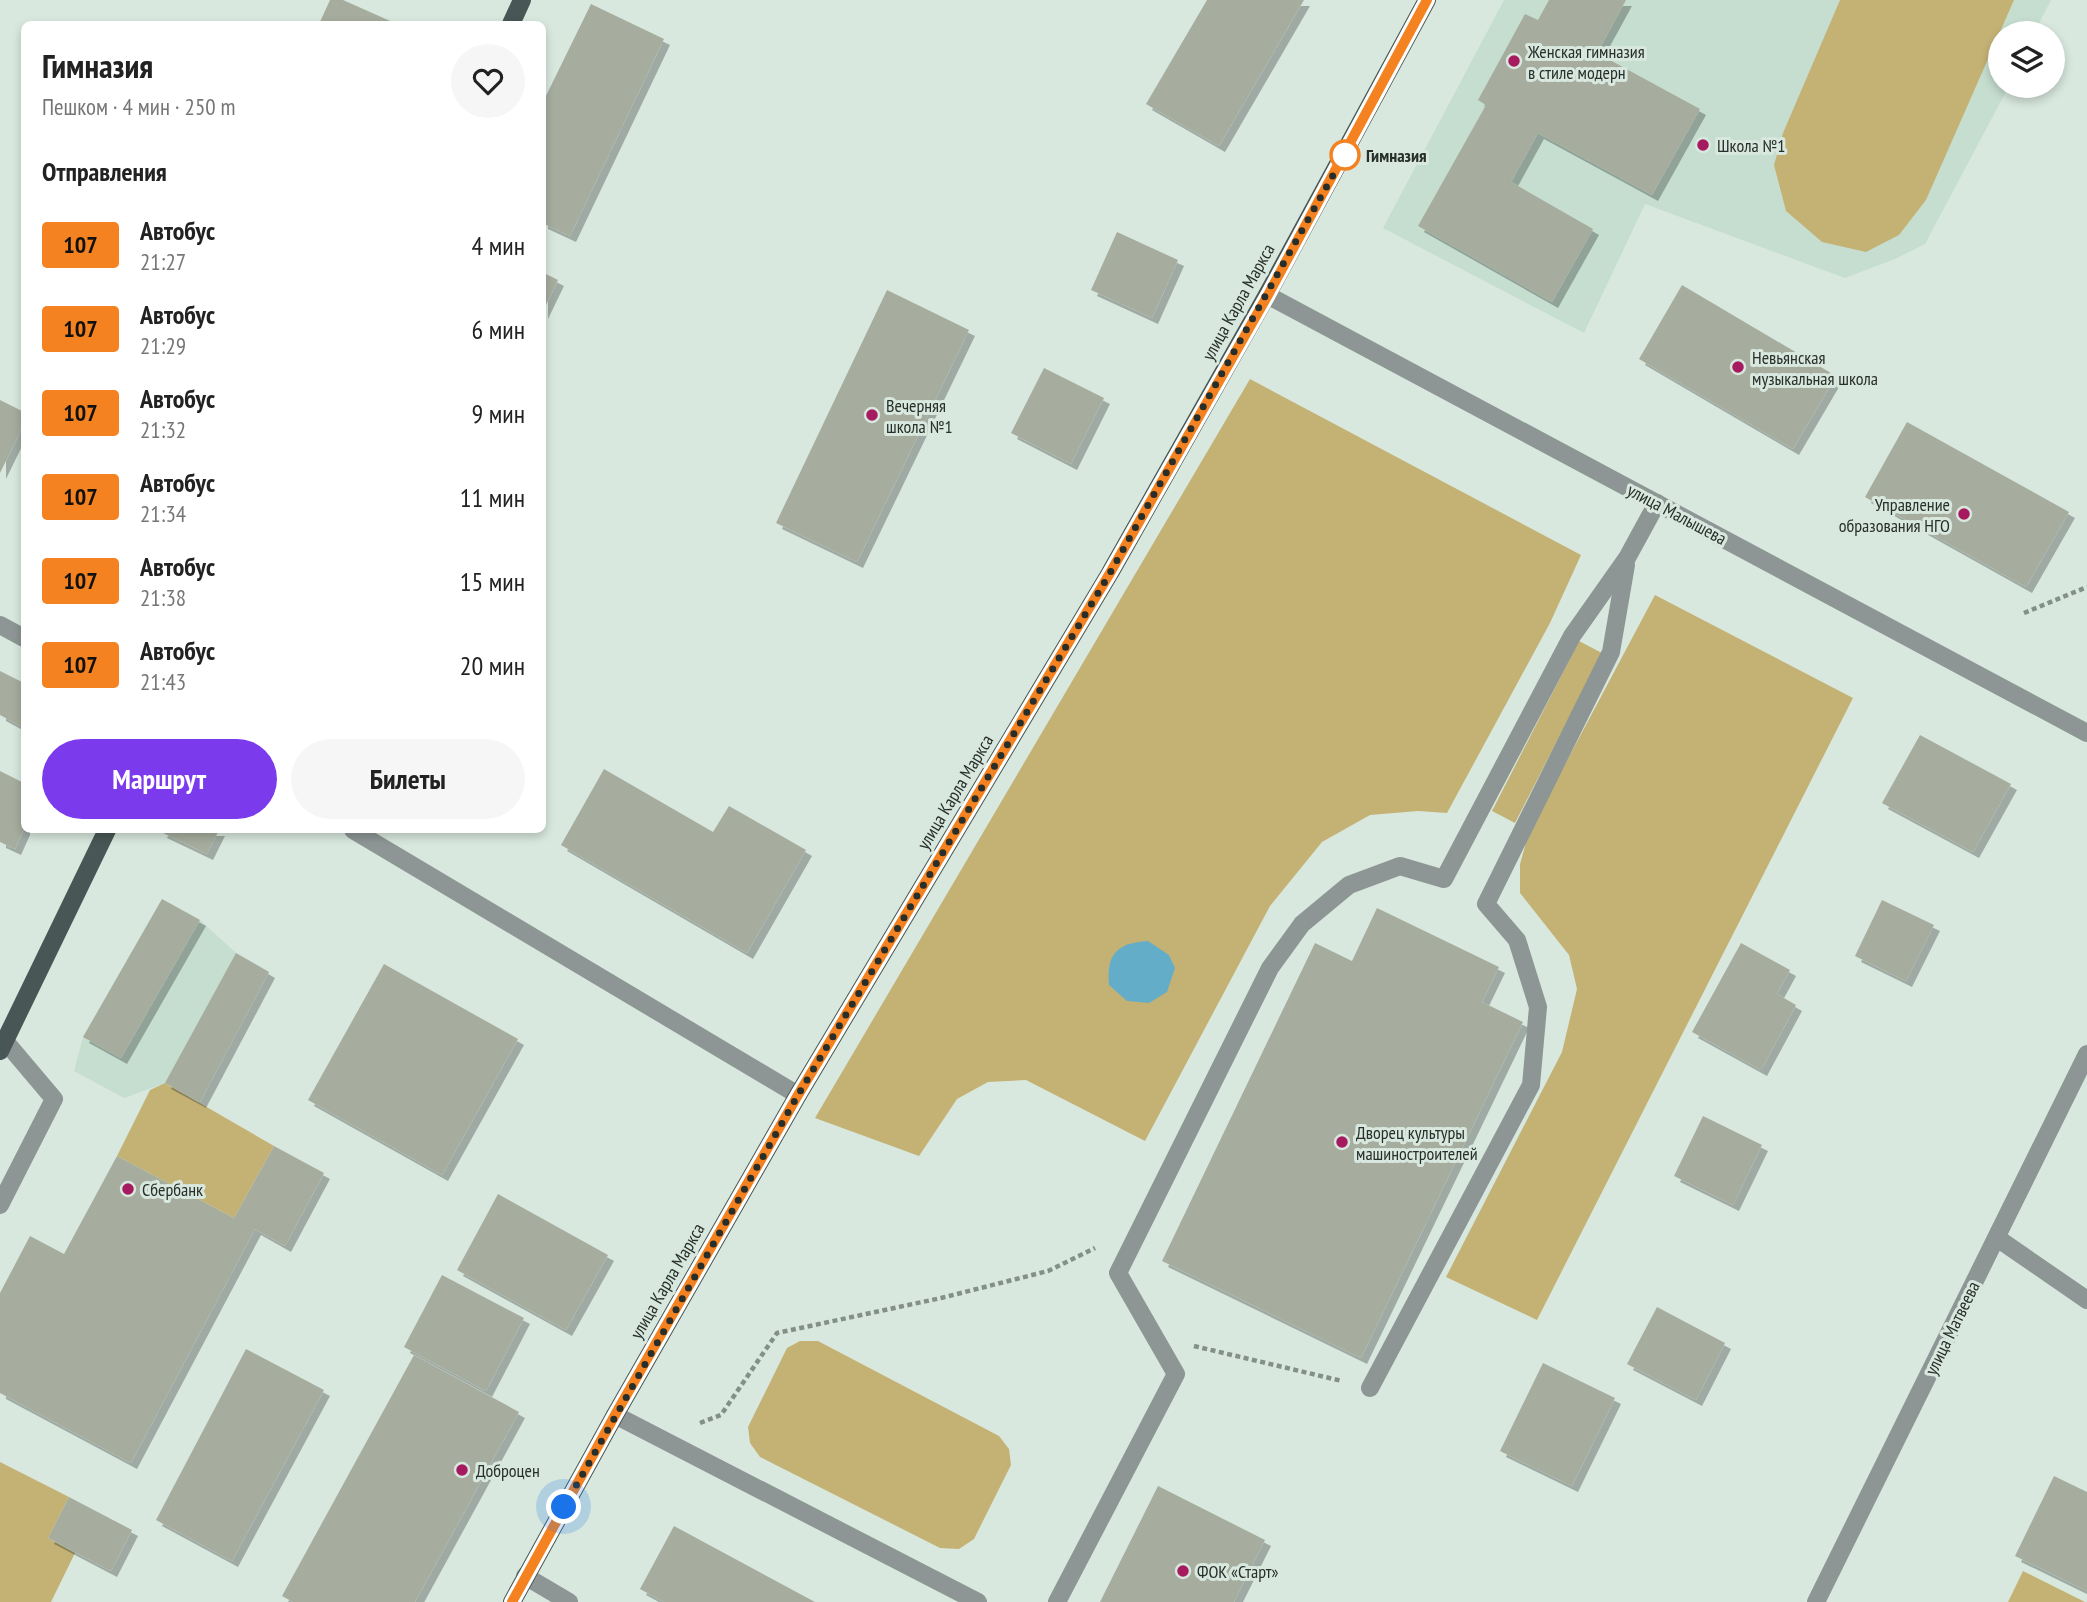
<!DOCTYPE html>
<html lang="ru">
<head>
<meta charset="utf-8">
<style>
  body { margin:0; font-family:"PT Sans Narrow",sans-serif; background:#f6f6f6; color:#222; height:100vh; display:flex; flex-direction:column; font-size:26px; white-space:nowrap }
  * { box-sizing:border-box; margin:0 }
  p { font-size:23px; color:#767676 }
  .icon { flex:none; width:38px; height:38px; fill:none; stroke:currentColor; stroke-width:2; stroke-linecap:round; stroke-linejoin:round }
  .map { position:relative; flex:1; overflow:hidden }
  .drawer { position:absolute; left:21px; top:21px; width:525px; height:812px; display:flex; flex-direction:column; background:#fff; border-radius:10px; box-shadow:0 4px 10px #0003 }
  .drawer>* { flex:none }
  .badge { padding:0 14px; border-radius:5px; font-size:24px; line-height:46px }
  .controls { position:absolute; left:1988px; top:21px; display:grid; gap:14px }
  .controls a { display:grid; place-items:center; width:77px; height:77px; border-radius:50%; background:#fff; box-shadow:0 4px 10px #0003; font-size:35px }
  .you { position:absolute; width:35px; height:35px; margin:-18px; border:5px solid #fff; border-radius:50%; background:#1a73e8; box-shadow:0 0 0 10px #1a73e833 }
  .map>.badge { position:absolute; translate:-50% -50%; box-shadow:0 0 0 4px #fff }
  h2 { padding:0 21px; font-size:26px; line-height:63px }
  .round { display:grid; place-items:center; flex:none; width:74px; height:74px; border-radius:37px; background:#f6f6f6 }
  .overview { display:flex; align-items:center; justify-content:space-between; height:119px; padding:0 21px }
  h1 { font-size:33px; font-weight:700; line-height:52px }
  .primary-button { display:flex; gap:14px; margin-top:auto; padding:14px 21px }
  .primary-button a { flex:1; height:80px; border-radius:42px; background:#7c3aed; color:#fff; font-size:28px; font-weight:700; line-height:80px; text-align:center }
  .primary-button a+a { background:#f6f6f6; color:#222 }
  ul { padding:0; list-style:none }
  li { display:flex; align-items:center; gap:21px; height:84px; padding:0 21px }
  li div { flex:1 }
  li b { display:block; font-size:26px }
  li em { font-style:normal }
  li .badge { min-width:77px; font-weight:700; text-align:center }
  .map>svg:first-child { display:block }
  .built { fill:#c6ded0 }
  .green { fill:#c4b275 }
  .water { fill:#64adc8 }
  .building { fill:#a6ad9e; filter:url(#shadow) }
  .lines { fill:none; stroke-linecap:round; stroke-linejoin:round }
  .path { stroke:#838f88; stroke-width:4.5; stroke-dasharray:5 3.5; stroke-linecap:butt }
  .minor { stroke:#8d9695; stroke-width:18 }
  .major { stroke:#485755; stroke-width:18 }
  .line-casing { stroke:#fff; stroke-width:16 }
  .line { stroke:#f58220; stroke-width:10 }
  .walk { stroke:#282f2b; stroke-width:7; stroke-dasharray:0 12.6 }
  .poi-dot { fill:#a61b5f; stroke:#d8e8de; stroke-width:2.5 }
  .stop-dot { fill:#fff; stroke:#f58220; stroke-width:3.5 }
  .labels { text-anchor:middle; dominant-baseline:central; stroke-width:6; stroke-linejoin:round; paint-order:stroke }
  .poi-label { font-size:18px; fill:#282f2b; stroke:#d8e8de; text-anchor:start }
  .stop-label { font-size:18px; font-weight:bold; fill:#282f2b; stroke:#d8e8de; text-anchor:start }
  .street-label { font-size:18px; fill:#282f2b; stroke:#d8e8de }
</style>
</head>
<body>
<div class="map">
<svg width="2087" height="1602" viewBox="0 0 2087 1602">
  <defs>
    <filter id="shadow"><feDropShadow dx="6" dy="6" stdDeviation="0" flood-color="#0004"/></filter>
  </defs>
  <rect width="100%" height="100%" fill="#d8e8de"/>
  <!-- built -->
  <g class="built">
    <polygon points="1504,0 2051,0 2034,33 2000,33 2000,86 2009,86 1925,244 1895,259 1845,278 1645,204 1584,333 1383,228"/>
    <polygon points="162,899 200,920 236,953 269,972 200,1102 165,1083 124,1098 74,1071 83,1037"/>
  </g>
  <!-- green -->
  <g class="green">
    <polygon points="1840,0 2014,0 1926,200 1899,235 1866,252 1822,242 1786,211 1774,165 1783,133"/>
    <polygon points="1250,379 1581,555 1550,623 1447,813 1418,811 1370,815 1322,842 1270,906 1145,1141 1026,1080 988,1082 957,1099 919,1156 815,1118"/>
    <polygon points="1655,595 1853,698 1537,1320 1446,1277 1562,1052 1577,989 1569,955 1520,893 1520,864 1529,832"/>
    <polygon points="1579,641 1602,653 1515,823 1492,811"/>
    <polygon points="165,1083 274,1146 234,1218 117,1156 150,1090"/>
    <polygon points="800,1341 818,1341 999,1436 1009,1449 1011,1465 974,1539 959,1549 940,1548 760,1457 750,1443 748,1427 787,1348"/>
    <polygon points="0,1462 69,1497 48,1538 75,1553 51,1602 0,1602"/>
    <polygon points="2023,1571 2085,1602 2008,1602"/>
  </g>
  <!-- water -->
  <path class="water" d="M1148,941L1169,955L1175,968L1167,992L1149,1003L1127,1001L1109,985C1106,954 1117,943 1148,941Z"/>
  <!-- building -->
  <g class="building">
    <polygon points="330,0 343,0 397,24 319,24"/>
    <polygon points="1207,0 1304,0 1219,146 1146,104"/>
    <polygon points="1549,0 1626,0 1597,53 1700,109 1652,195 1538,133 1511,182 1593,229 1552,302 1418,226 1486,105 1478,100 1525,14 1538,20"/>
    <polygon points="591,4 664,39 570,236 542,223 542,104"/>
    <polygon points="1117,232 1178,260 1152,318 1091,290"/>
    <polygon points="542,272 558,280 542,313"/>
    <polygon points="1682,285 1836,376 1793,449 1639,359"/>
    <polygon points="887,290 969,330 857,562 776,523"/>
    <polygon points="1044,368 1104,398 1071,464 1011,433"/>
    <polygon points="0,400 24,412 24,424 0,473"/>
    <polygon points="1907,422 2069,512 2026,587 1865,497"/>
    <polygon points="0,671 24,683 24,728 0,715"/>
    <polygon points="1920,735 2011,784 1973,852 1882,803"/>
    <polygon points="604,769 713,832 729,806 806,850 747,953 561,845"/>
    <polygon points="0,771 24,783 24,829 15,849 0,842"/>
    <polygon points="162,830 219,830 207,854 161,832"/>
    <polygon points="162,899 200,920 121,1058 83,1037"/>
    <polygon points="1882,900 1934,925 1906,981 1855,956"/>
    <polygon points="1377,908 1499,967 1482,1002 1523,1022 1361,1358 1162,1261 1315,943 1352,961"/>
    <polygon points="1741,943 1790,970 1777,994 1796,1005 1761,1070 1692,1032"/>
    <polygon points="236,953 269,972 200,1102 165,1083"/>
    <polygon points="384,964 518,1039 442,1175 308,1100"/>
    <polygon points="1703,1116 1762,1145 1733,1205 1674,1176"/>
    <polygon points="274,1146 324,1173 285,1246 255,1229 131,1463 0,1393 0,1293 30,1236 64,1254 117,1156 234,1218"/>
    <polygon points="498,1194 608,1255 566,1330 457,1270"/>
    <polygon points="442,1275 524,1318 486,1391 404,1347"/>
    <polygon points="1657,1307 1725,1343 1696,1400 1627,1364"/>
    <polygon points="246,1349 324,1390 232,1561 156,1520"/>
    <polygon points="414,1355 519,1412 415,1602 293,1602 282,1596"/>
    <polygon points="1543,1363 1615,1398 1572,1486 1500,1451"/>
    <polygon points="2054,1476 2087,1492 2087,1591 2015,1556"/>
    <polygon points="1158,1486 1265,1540 1234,1602 1100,1602"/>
    <polygon points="69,1497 132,1530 111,1571 48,1538"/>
    <polygon points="674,1526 815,1602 664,1602 640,1589"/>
  </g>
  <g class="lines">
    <!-- path -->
    <g class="path">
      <polyline points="2024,613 2087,587"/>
      <polyline points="1194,1346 1342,1381"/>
      <polyline points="700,1423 721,1415 777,1333 941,1298 1048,1271 1095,1248"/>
    </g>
    <!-- minor -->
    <g class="minor">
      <polyline points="1267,295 2087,733"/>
      <polyline points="0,625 24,638"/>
      <polyline points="353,830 798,1095"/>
      <polyline points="0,1205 54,1099 5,1041"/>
      <polyline points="1997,1238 2087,1300"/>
      <polyline points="1370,1388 1531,1085 1538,1007 1517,940 1486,904 1611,652 1626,565"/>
      <polyline points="615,1415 978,1602"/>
      <polyline points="525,1576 569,1602"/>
      <polyline points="1057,1602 1176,1374 1118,1273 1270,968 1302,924 1349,885 1400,866 1444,879 1572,636 1627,558 1657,503"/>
      <polyline points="1816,1602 2087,1054"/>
    </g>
    <!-- major -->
    <g class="major">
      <polyline points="511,24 522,0"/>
      <polyline points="0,1051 107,830"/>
      <polyline points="512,1602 615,1415 798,1095 1110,573 1267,295 1427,0"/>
    </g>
  </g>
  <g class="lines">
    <defs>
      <polyline id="line" points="512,1602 615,1415 798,1095 1110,573 1268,295 1427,0"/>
    </defs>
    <!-- line casing -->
    <use href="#line" class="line-casing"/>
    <!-- line -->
    <use href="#line" class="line"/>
    <!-- walk -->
    <polyline class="walk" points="564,1507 798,1095 1110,573 1346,152 1345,155"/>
  </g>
  <!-- markers -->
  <g class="poi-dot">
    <circle cx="1514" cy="61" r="7"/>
    <circle cx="1703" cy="145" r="7"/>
    <circle cx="1738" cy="367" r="7"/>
    <circle cx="872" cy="415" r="7"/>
    <circle cx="1964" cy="514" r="7"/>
    <circle cx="1342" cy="1142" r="7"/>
    <circle cx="128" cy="1189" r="7"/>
    <circle cx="462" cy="1470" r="7"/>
    <circle cx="1183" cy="1571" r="7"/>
  </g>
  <circle class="stop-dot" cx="1345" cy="155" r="14"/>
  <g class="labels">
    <!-- poi labels -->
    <g class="poi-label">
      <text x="1528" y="51">Женская гимназия<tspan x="1528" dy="21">в стиле модерн</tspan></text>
      <text x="1717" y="145">Школа №1</text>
      <text x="1752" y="357">Невьянская<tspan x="1752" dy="21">музыкальная школа</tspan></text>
      <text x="886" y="405">Вечерняя<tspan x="886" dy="21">школа №1</tspan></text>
      <text x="1950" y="504" text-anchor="end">Управление<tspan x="1950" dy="21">образования НГО</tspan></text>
      <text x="1356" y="1132">Дворец культуры<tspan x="1356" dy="21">машиностроителей</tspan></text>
      <text x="142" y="1189">Сбербанк</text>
      <text x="476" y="1470">Доброцен</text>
      <text x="1197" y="1571">ФОК «Старт»</text>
    </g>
    <!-- stop labels -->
    <g class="stop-label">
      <text x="1366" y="155">Гимназия</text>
    </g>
    <!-- street labels -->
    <g class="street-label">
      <text transform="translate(1238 302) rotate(-61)">улица Карла Маркса</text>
      <text transform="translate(1677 514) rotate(28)">улица Малышева</text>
      <text transform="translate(955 792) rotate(-59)">улица Карла Маркса</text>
      <text transform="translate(667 1281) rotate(-60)">улица Карла Маркса</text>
      <text transform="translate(1952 1328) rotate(-64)">улица Матвеева</text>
    </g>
  </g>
</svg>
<div class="controls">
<a><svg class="icon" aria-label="layers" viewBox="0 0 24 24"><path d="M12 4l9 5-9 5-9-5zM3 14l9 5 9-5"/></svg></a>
</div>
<div class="you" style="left:564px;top:1507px"></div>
<section class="drawer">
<div class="overview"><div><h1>Гимназия</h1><p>Пешком · 4 мин · 250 m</p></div><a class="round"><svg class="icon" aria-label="heart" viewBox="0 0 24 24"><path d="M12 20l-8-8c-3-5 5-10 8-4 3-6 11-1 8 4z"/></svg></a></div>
<h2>Отправления</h2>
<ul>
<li><span class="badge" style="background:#f58220;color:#111">107</span><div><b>Автобус</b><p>21:27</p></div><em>4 мин</em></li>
<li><span class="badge" style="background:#f58220;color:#111">107</span><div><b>Автобус</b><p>21:29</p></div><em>6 мин</em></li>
<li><span class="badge" style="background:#f58220;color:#111">107</span><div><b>Автобус</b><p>21:32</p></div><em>9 мин</em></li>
<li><span class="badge" style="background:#f58220;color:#111">107</span><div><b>Автобус</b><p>21:34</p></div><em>11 мин</em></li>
<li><span class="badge" style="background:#f58220;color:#111">107</span><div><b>Автобус</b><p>21:38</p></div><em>15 мин</em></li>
<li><span class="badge" style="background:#f58220;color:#111">107</span><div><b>Автобус</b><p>21:43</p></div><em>20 мин</em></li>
</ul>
<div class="primary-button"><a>Маршрут</a><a>Билеты</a></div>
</section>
</div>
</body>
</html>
